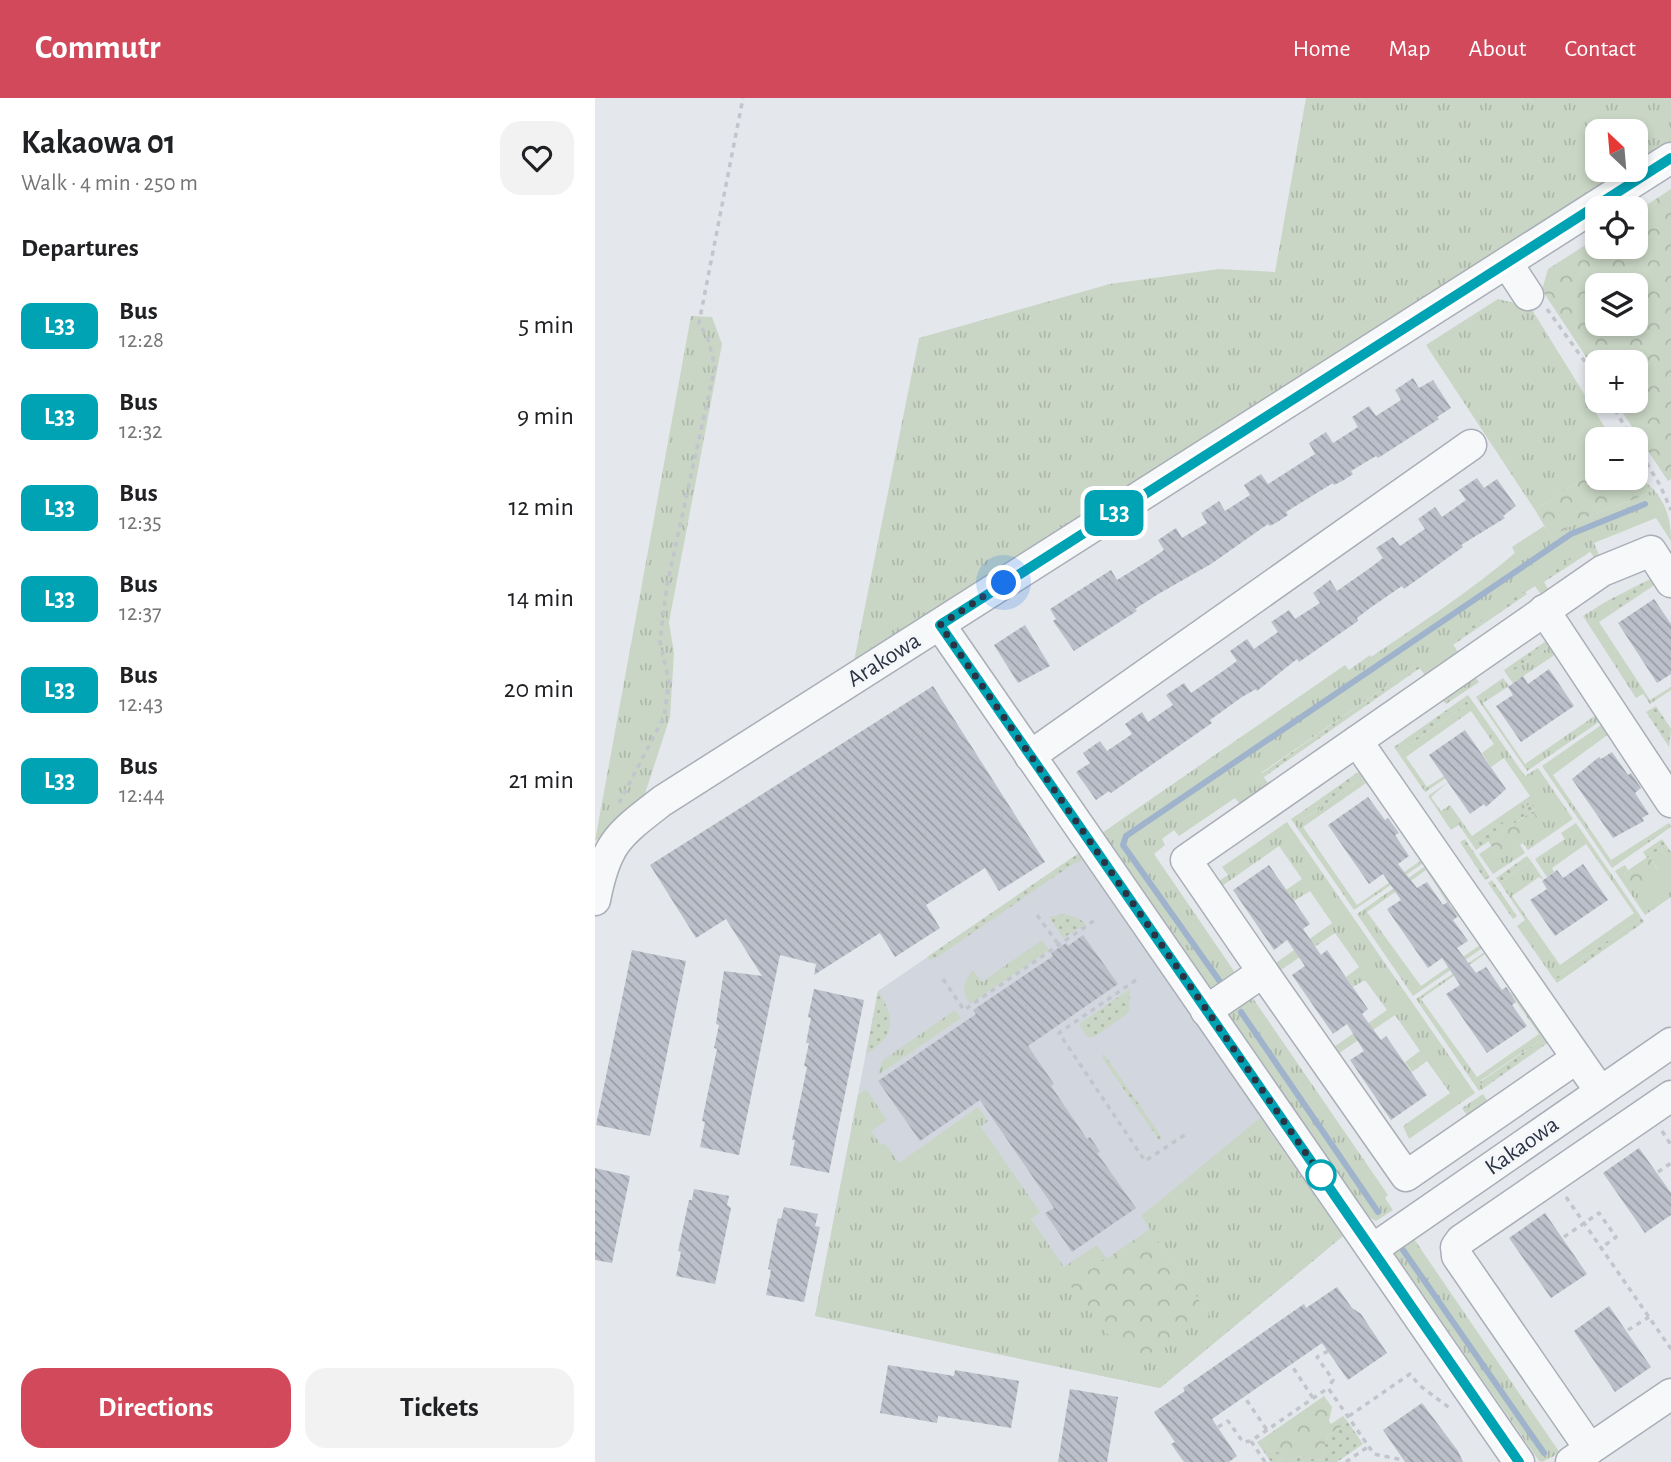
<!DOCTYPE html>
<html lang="en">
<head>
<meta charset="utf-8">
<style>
  body { margin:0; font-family:"Alegreya Sans",sans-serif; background:#f2f2f2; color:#202124; height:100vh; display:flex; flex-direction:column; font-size:26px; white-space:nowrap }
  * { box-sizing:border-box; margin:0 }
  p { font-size:23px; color:#757577 }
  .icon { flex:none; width:38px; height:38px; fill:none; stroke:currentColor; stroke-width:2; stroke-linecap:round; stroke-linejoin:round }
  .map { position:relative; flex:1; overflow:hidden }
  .side { display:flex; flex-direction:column; background:#fff; width:595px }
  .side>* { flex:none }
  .badge { padding:0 14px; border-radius:10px; font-size:24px; line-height:46px }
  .needle { width:46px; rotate:334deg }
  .fabs { position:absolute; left:990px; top:21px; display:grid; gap:14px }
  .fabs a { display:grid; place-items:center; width:63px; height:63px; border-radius:14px; background:#fff; box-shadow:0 4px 10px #0003; font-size:35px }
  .you { position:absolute; width:35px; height:35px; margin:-18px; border:5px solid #fff; border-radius:50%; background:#1a73e8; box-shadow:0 0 0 10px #1a73e833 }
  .map>.badge { position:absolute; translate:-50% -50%; box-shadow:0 0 0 4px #fff }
  h2 { padding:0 21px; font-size:26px; line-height:63px }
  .round { display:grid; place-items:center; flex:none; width:74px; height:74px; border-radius:21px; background:#f2f2f2 }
  .summary { display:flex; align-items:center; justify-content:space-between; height:119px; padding:0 21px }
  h1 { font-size:33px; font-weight:600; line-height:52px }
  .action { display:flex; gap:14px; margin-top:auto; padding:14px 21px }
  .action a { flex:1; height:80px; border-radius:21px; background:#d1495b; color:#fff; font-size:28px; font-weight:600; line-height:80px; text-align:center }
  .action a+a { background:#f2f2f2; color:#202124 }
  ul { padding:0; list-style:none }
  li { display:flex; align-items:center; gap:21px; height:91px; padding:0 21px }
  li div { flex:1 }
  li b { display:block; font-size:26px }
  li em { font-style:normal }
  li .badge { min-width:77px; font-weight:700; text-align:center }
  header { display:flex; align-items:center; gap:42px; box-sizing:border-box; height:98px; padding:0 35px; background:#d1495b; color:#fff }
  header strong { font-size:33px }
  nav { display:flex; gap:38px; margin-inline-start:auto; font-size:24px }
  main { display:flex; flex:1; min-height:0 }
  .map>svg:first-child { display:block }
  .built { fill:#d2d6de }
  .grass { fill:url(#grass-tufts) }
  .forest { fill:url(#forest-crowns); fill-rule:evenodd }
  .garden { fill:url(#garden-dots) }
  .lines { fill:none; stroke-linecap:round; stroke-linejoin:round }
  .stream { stroke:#9fb4cc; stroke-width:6 }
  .building { fill:url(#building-back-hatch) }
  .minor-casing { stroke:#a9aeb7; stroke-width:33 }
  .path { stroke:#c2c5cb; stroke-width:3.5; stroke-dasharray:5 5; stroke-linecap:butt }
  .minor { stroke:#f7f8fa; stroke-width:30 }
  .line-casing { stroke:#fff; stroke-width:16 }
  .line { stroke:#00a3b4; stroke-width:10 }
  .walk { stroke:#2b3445; stroke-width:7; stroke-dasharray:0 12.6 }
  .stop-dot { fill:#fff; stroke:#00a3b4; stroke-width:3.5 }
  .labels { text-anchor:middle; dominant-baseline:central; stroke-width:6; stroke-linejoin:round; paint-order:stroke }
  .street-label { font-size:24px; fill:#2b3445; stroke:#f4f6f9 }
</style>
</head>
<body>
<header>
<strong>Commutr</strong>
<nav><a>Home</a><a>Map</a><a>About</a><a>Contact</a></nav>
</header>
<main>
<section class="side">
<div class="summary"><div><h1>Kakaowa 01</h1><p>Walk · 4 min · 250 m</p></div><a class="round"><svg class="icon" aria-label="heart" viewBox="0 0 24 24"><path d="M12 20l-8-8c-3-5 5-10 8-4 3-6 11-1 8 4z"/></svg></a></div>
<h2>Departures</h2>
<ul>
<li><span class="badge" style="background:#00a3b4;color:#fff">L33</span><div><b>Bus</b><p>12:28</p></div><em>5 min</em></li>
<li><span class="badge" style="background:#00a3b4;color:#fff">L33</span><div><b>Bus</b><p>12:32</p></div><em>9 min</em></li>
<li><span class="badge" style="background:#00a3b4;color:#fff">L33</span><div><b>Bus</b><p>12:35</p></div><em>12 min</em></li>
<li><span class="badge" style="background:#00a3b4;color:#fff">L33</span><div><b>Bus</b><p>12:37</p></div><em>14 min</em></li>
<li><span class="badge" style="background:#00a3b4;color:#fff">L33</span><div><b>Bus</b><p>12:43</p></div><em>20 min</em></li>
<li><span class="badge" style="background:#00a3b4;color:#fff">L33</span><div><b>Bus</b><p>12:44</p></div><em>21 min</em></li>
</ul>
<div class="action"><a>Directions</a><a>Tickets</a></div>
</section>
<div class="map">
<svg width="1076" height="1364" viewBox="0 0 1076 1364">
  <defs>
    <pattern id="grass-tufts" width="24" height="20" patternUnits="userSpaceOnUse" patternTransform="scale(1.75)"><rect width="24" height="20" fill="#c9d6c5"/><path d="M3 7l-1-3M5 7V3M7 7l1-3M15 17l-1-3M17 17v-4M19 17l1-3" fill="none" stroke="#adb8ab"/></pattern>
    <pattern id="forest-crowns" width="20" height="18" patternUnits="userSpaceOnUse" patternTransform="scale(1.75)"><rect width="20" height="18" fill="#c9d6c5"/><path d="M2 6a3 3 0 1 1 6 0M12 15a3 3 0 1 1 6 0" fill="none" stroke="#adb8ab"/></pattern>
    <pattern id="garden-dots" width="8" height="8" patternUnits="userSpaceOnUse" patternTransform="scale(1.75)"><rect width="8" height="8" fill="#c9d6c5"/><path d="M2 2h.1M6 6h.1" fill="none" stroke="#adb8ab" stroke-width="1.8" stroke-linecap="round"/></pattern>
    <pattern id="building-back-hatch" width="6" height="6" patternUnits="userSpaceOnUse" patternTransform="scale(1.75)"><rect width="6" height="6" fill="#bbc0ca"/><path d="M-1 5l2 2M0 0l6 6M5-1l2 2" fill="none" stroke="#989da6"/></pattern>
  </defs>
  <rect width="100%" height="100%" fill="#e4e7ec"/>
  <!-- built -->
  <polygon class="built" points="484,755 748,1138 565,1290 220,1218 283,893"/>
  <!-- grass -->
  <g class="grass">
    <polygon points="711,0 1076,0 1076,47 1041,69 1041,33 1003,33 1003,72 1036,72 257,573 324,240 515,186 624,171 680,174"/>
    <polygon points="903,201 923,206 931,202 1017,341 1003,341 1003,371 940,412 831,247"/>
    <polygon points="96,218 117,219 127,246 74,524 79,555 75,619 45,711 0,743"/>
    <path d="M1058,391C1072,406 1076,424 1076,443L1061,420L999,445L1007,465L1004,466L993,451L947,481L957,497L950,502L940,488L856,543L866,559L834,582L822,567L666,675L677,691L649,711L640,700L584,738L579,732L567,741L570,747L559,756L643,879L615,899L507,735L750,567L754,572L775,557L776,559C825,526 875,493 920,455L917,449L949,428L956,438C971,431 986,422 1001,415C1020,407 1042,403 1058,391Z"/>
    <polygon points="1012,503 1019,514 1004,524 1055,602 1076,589 1076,592 1055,606 1048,596 1041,600 988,518"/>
    <polygon points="958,546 1007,622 932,673 881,599 908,580 914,588 888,605 930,666 1001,617 961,556 918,585 912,577"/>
    <polygon points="875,572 884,584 851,606 843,595"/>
    <polygon points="873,597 930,678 943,670 978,721 933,752 928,745 949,730 938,713 940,711 936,706 877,746 864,727 856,732 833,698 853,684 836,699 846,713 855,707 877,738 935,698 909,660 896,669 887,655 899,646 876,613 811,659 832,689 849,678 851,680 830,694 803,655 874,605 870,599"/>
    <polygon points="1009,625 1015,635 958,677 1016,762 1074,725 1076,729 1017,770 947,668"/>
    <polygon points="771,678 774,683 708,729 762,807 828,761 830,764 759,812 696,721 705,715 709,721"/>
    <polygon points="692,724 880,995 814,1041 808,1028 855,995 832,963 817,974 810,964 825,953 800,917 740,958 736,951 792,912 770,882 758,889 751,879 764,869 740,835 683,874 678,867 737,825 715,793 699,803 691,792 707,781 684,748 624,790 621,785 633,777 627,769"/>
    <polygon points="981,725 1046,819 959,881 922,828 930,822 905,785 936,763 949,782 944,779 917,798 965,867 1039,815 991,746 957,770 959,774 952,779 940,761 970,741 966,735"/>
    <polygon points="925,747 930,755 898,776 884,756 896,748 905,760"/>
    <polygon points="1066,750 1076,765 1076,799 1050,817 1020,773 1030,767 1033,772 1029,775 1044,797 1063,772 1054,758"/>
    <polygon points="832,767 857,804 853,806 831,772 772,814 826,888 885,847 865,818 862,819 856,810 860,807 889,849 818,898 762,816"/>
    <path d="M447,842L454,852L375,906C366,893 368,884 378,872L387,884Z"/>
    <polygon points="891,853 916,889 912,891 913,888 890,856 826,901 882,979 944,936 915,895 919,893 950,939 885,983 889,990 884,993 821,901"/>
    <polygon points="655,896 793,1097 790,1100 798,1112 781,1123 776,1120 773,1122 710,1026 704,1031 625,917"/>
    <polygon points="360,912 366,920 283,977 287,963"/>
    <polygon points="1040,982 1043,987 819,1141 965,1355 947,1364 944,1363 800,1156 801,1148"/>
    <polygon points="271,991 292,1022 276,1033 286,1047 290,1045 304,1065 383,1009 393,1023 386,1029 445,1114 436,1121 469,1169 502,1147 512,1161 475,1187 614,1217 546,1118 665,1020 748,1138 565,1290 220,1218 263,997"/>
    <polygon points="888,996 896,1008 875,1022 867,1010"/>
  </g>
  <!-- forest -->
  <g class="forest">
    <path d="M1076,91V381L1073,383L1020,303H1041V264H1003V277L947,192L953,171L1003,139V149H1041V114ZM1041,187V226H1003V187Z"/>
    <path d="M1003,371V380H1041V375L1058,391C1042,403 1020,407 1001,415C986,422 971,431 956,439L940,412Z"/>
    <polygon points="938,713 950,730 905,761 893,743"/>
    <polygon points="1054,758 1067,779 1044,798 1029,775"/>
    <polygon points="555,1131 614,1217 551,1258 532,1261 474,1186"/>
    <polygon points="729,1298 737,1309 734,1323 736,1326 748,1318 753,1324 732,1338 727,1363 704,1358 695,1364 682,1364 689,1359 687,1355 674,1353 667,1341"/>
  </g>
  <!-- garden -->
  <g class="garden">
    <polygon points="993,450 995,454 949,484 946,481"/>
    <polygon points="1057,480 1061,486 1019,514 1012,503"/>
    <polygon points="930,493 932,496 858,547 855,543"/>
    <polygon points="954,541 958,546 912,577 909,572"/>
    <polygon points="823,566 825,570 669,679 666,676"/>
    <polygon points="870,599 874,605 803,655 799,649"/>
    <polygon points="1061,608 1076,631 1074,649 1051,614"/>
    <polygon points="766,672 771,678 709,721 705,715"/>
    <polygon points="936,705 940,711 881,752 877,746"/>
    <polygon points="870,741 895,779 890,782 865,744"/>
    <polygon points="1067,741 1076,754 1076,765 1066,750 1052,760 1048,754"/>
    <polygon points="484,755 488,762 478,766 341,860 335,862 332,859"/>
    <polygon points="932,758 936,763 905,785 901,780"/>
    <polygon points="897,782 922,818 918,821 893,785"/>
    <polygon points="469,816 483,820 491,826 468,840 454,819"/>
    <polygon points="1046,819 1049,824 962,885 959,881"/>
    <polygon points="535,891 534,912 532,916 499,939 492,939 484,926"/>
    <path d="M283,893C301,921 301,938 271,956Z"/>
    <polygon points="950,939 954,944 889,990 885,984"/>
    <polygon points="509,956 566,1038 567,1041 564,1042 507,960"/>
    <polygon points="753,1324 768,1346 742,1364 695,1364 704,1358 727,1363 732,1338"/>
    <polygon points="667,1341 674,1353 688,1355 690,1358 682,1364 676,1364 662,1344"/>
  </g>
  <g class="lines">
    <!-- stream -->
    <g class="stream">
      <polyline points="626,885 528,747 531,738 976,436 1050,406"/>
      <polyline points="646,914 783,1114"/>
      <polyline points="808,1152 949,1355"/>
    </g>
  </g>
  <!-- building -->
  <g class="building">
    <polygon points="818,280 824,290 838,282 856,310 842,319 844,321 783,360 781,358 756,373 758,376 749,382 739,387 738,385 691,414 693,417 684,423 675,428 673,426 616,466 565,495 540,511 542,513 479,553 458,523 461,521 455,511 516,472 522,482 556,461 569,452 563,442 581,430 587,440 612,425 606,415 624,403 630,413 655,397 649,387 666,376 673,386 720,356 714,345 731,334 738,345 763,329 757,319 774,308 781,318 806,302 800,292"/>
    <polygon points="882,380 889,390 902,381 921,408 908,418 910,420 866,447 868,449 809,491 807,488 775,510 762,520 763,523 704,564 702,561 662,593 661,591 647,599 615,622 617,625 516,695 514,693 501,702 481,674 495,665 488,655 505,643 512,653 537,636 530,626 547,614 553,624 578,607 571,597 589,585 596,595 628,573 642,563 635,553 652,541 659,551 683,534 676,524 694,512 700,521 725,505 718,495 735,482 742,493 775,470 788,460 781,450 798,439 805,448 830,431 823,421 840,409 847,419 871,402 864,392"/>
    <polygon points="1059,501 1076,526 1076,576 1062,585 1023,525"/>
    <polygon points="430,527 455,568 423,585 399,547"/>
    <polygon points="954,571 979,608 926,644 901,608 918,597 913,589 928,578 933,586"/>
    <polygon points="338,588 450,764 404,793 390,770 331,807 345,830 300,859 285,835 219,877 221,866 185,857 144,1057 105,1049 110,1024 107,1023 122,951 119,950 124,927 121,926 129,873 167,878 131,821 101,840 55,767"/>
    <polygon points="870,632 911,691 891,709 889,706 875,716 834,657"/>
    <polygon points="1017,654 1033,677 1036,675 1046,690 1040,695 1054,716 1047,720 1049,723 1018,740 977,681 1004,659 1006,661"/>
    <polygon points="773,699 790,722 793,720 804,735 800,737 814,758 803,766 822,790 832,784 848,807 853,804 862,819 858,822 873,843 862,850 881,875 891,869 907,892 911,889 921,904 917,907 932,928 892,955 851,896 865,887 847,860 833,870 792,811 806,802 788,776 774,786 733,727"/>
    <polygon points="988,766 1013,802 960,838 935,802 952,791 947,783 962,772 968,780"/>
    <polygon points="674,767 715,826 708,831 726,857 732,852 773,911 767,916 786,942 791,938 832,997 796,1022 755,962 769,953 752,926 738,936 697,877 710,868 692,842 679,852 638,792"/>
    <polygon points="488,837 523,886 433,948 459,986 456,988 492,1041 495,1039 505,1054 502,1055 541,1110 477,1154 450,1115 459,1110 385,1002 325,1043 283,983 381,916 378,912 458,858 456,855 471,845 473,848"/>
    <polygon points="37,852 91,863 55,1038 1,1027"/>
    <polygon points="219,891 269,902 234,1075 195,1067 200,1042 197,1042 212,969 209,968 214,945 211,945 216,920 213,919"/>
    <polygon points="1044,1050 1076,1095 1076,1117 1050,1135 1008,1075"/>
    <polygon points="0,1070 35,1078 17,1165 0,1162"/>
    <polygon points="99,1091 134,1098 132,1107 136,1110 120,1186 81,1178 86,1154 83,1153 94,1102 97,1102"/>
    <polygon points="189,1109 223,1116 220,1128 225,1129 209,1204 171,1197 176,1172 173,1171 183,1120 186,1121"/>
    <polygon points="950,1115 992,1176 956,1200 914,1140"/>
    <polygon points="742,1189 757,1210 766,1216 792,1255 753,1282 727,1245 617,1321 642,1358 634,1364 589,1364 576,1346 580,1344 559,1314 590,1293 588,1290 709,1206 711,1210"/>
    <polygon points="1014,1208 1056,1269 1020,1294 979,1233"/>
    <polygon points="293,1267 359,1278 360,1272 424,1283 416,1330 343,1318 342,1325 285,1315"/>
    <polygon points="475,1291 523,1299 512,1364 463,1364"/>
    <polygon points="827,1305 863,1353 868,1364 810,1364 788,1332"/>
  </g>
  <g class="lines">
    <defs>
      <g id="minor">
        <polyline points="912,165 933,197"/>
        <polyline points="949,512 1076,704"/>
        <polyline points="345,527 924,1364"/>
        <polyline points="762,643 1007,473 1056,453 1076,484"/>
        <polyline points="435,658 876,347"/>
        <path d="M0,802C11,745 23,737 67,703L1076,60"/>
        <polyline points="668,874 811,1078 982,960"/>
        <polyline points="611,913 668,874 591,762 762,643 1005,993"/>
        <polyline points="778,1151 1076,945"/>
        <polyline points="995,1351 862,1158 861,1149 866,1142 1076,998"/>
        <polyline points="976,1364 1076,1296"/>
      </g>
    </defs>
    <!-- minor casing -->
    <use href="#minor" class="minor-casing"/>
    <!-- path -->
    <g class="path">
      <polyline points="952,211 1003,282"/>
      <polyline points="1015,303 1037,341"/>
      <polyline points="1041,348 1065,387 1076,412"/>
      <polyline points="24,705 69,619 74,584 65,543 72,487 120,268 113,241 104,225 148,0"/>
      <polyline points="442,817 464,847"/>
      <polyline points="348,881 369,912 500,822"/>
      <polyline points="541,882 464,935 550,1063 591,1036"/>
      <polyline points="1067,1033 1076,1047"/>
      <polyline points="1063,1074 1076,1065"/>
      <polyline points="971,1099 1076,1251"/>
      <polyline points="969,1139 1004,1115 1021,1139 1006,1150"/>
      <polyline points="1033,1232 1054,1219"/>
      <polyline points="733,1253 722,1259 738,1282 733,1290"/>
      <polyline points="693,1262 718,1300"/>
      <polyline points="646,1294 672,1332"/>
      <polyline points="754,1318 815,1276 824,1287 856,1311"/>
      <polyline points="623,1329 633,1323 648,1344 656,1343"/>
      <polyline points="670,1364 656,1343 733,1290 779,1356 808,1362 812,1359"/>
      <polyline points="751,1364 774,1348"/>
    </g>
    <!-- minor -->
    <use href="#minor" class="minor"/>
  </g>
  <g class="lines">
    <defs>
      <polyline id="line" points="924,1364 345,527 1076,60"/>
    </defs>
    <!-- line casing -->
    <use href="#line" class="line-casing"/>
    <!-- line -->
    <use href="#line" class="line"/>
    <!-- walk -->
    <polyline class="walk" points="409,485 345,527 726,1077"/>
  </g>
  <!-- markers -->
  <circle class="stop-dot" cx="726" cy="1077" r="14"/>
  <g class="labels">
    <!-- street labels -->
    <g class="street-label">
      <text transform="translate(289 562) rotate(-32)">Arakowa</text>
      <text transform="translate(927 1048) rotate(-35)">Kakaowa</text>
    </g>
  </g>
</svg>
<div class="fabs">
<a><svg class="needle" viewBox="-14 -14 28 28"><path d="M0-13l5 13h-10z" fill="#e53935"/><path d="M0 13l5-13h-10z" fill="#757577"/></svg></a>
<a><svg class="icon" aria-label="locate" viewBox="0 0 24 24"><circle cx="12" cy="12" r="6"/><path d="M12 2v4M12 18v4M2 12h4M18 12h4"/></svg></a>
<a><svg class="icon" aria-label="layers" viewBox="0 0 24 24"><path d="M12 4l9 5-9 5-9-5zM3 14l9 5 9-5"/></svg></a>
<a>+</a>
<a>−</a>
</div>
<div class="you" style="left:409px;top:485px"></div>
<b class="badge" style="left:519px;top:415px;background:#00a3b4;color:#fff">L33</b>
</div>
</main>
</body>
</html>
